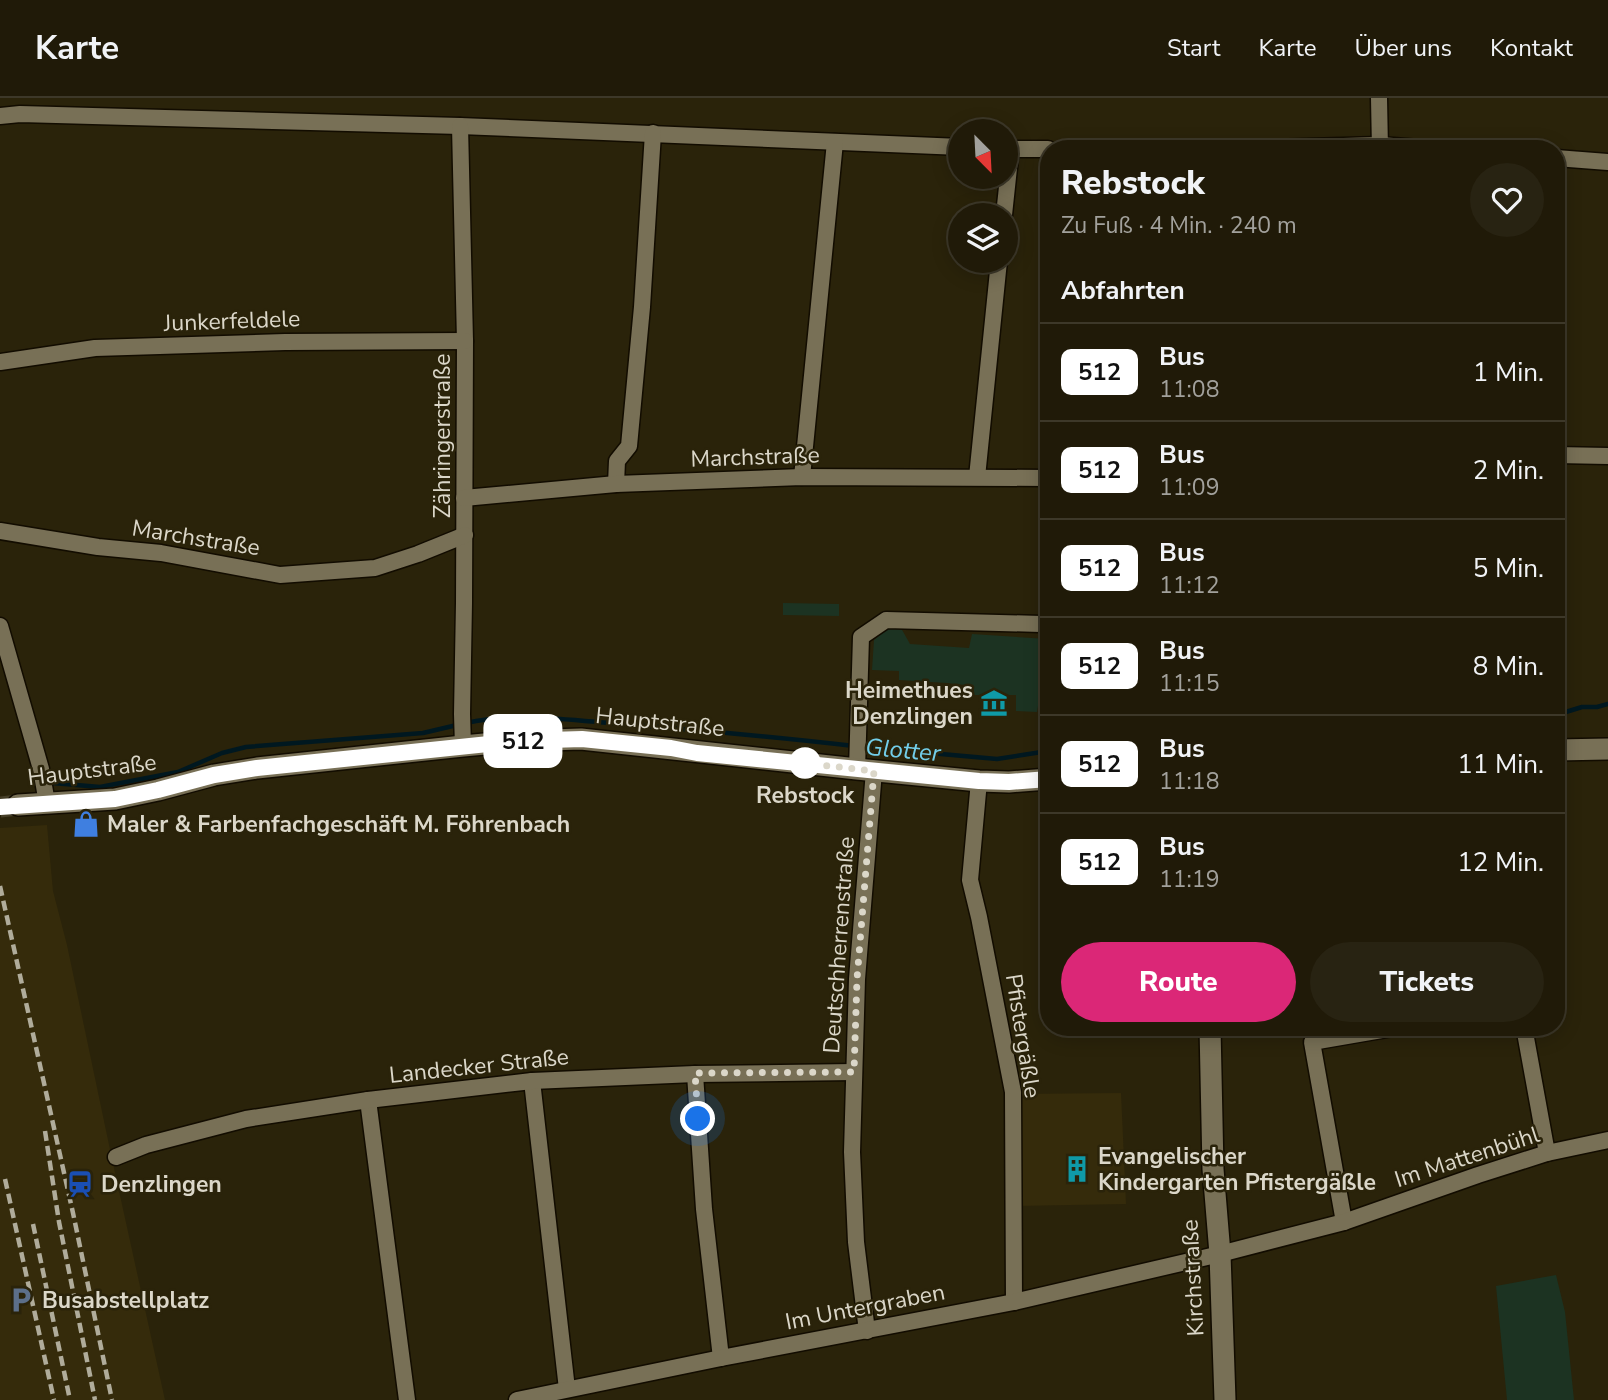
<!DOCTYPE html>
<html lang="de">
<head>
<meta charset="utf-8">
<style>
  body { margin:0; font-family:"Nunito Sans",sans-serif; background:#282312; color:#f1f3f6; height:100vh; display:flex; flex-direction:column; font-size:26px; white-space:nowrap }
  * { box-sizing:border-box; margin:0 }
  p { font-size:23px; color:#a2a19c }
  .icon { flex:none; width:38px; height:38px; fill:none; stroke:currentColor; stroke-width:2; stroke-linecap:round; stroke-linejoin:round }
  .map { position:relative; flex:1; overflow:hidden }
  .panel { position:absolute; left:1040px; top:42px; width:525px; height:896px; display:flex; flex-direction:column; background:#201a08; border-radius:28px; box-shadow:0 4px 18px #0003,0 0 0 2px #3d3829 }
  .panel>* { flex:none }
  .badge { padding:0 14px; border-radius:10px; font-size:24px; line-height:46px }
  .needle { width:46px; rotate:156deg }
  .controls { position:absolute; left:948px; top:21px; display:grid; gap:14px }
  .controls a { display:grid; place-items:center; width:70px; height:70px; border-radius:50%; background:#201a08; box-shadow:0 4px 18px #0003,0 0 0 2px #3d3829; font-size:35px }
  .you { position:absolute; width:35px; height:35px; margin:-18px; border:5px solid #fff; border-radius:50%; background:#1a73e8; box-shadow:0 0 0 10px #1a73e833 }
  .map>.badge { position:absolute; translate:-50% -50%; box-shadow:0 0 0 4px #fff }
  h2 { padding:0 21px; font-size:26px; line-height:63px }
  .round { display:grid; place-items:center; flex:none; width:74px; height:74px; border-radius:37px; background:#282312 }
  .summary { display:flex; align-items:center; justify-content:space-between; height:119px; padding:0 21px }
  h1 { font-size:33px; font-weight:800; line-height:52px }
  .action { display:flex; gap:14px; margin-top:auto; padding:14px 21px }
  .action a { flex:1; height:80px; border-radius:42px; background:#db2777; color:#fff; font-size:28px; font-weight:800; line-height:80px; text-align:center }
  .action a+a { background:#282312; color:#f1f3f6 }
  ul { padding:0; list-style:none }
  li { display:flex; align-items:center; gap:21px; height:98px; padding:0 21px; border-top:2px solid #3d3829 }
  li div { flex:1 }
  li b { display:block; font-size:26px }
  li em { font-style:normal }
  li .badge { min-width:77px; font-weight:700; text-align:center }
  header { display:flex; align-items:center; gap:42px; box-sizing:border-box; height:98px; padding:0 35px; background:#201a08; border-bottom:2px solid #3d3829 }
  header strong { font-size:33px }
  nav { display:flex; gap:38px; margin-inline-start:auto; font-size:24px }
  .map>svg:first-child { display:block }
  .built { fill:#352b0b }
  .green { fill:#1c3322 }
  .lines { fill:none; stroke-linecap:round; stroke-linejoin:round }
  .stream { stroke:#001820; stroke-width:4.5 }
  .secondary-tunnel { stroke:#453e27; stroke-width:21; stroke-dasharray:21 10; stroke-linecap:butt }
  .street-casing { stroke:#120c00; stroke-width:19 }
  .secondary-casing { stroke:#120c00; stroke-width:24 }
  .street { stroke:#787056; stroke-width:16 }
  .secondary { stroke:#787056; stroke-width:21 }
  .rail { stroke:#b0ac9b; stroke-width:4.5; stroke-dasharray:10 5; stroke-linecap:butt }
  .line-casing { stroke:#fff; stroke-width:16 }
  .line { stroke:#fff; stroke-width:10 }
  .walk { stroke:#dbd7c9; stroke-width:7; stroke-dasharray:0 12.6 }
  .stop-dot { fill:#fff; stroke:#fff; stroke-width:3.5 }
  .labels { text-anchor:middle; dominant-baseline:central; stroke-width:5; stroke-linejoin:round; paint-order:stroke }
  .street-label { font-size:23px; fill:#dbd7c9; stroke:#2a230a }
  .poi-label { font-size:23px; font-weight:bold; fill:#dbd7c9; stroke:#2a230a; text-anchor:start }
  .stop-label { font-size:23px; font-weight:bold; fill:#dbd7c9; stroke:#2a230a }
  .water-label { font-size:24px; font-style:italic; fill:#72ceea; stroke:#2a230a }
</style>
</head>
<body>
<header>
<strong>Karte</strong>
<nav><a>Start</a><a>Karte</a><a>Über uns</a><a>Kontakt</a></nav>
</header>
<div class="map">
<svg width="1608" height="1302" viewBox="0 0 1608 1302">
  <rect width="100%" height="100%" fill="#2a230a"/>
  <!-- built -->
  <g class="built">
    <polygon points="47,727 53,793 67,847 112,1061 165,1302 0,1302 0,730"/>
    <polygon points="1121,995 1126,1106 1013,1108 1013,996"/>
  </g>
  <!-- green -->
  <g class="green">
    <polygon points="783,505 839,506 839,518 783,517"/>
    <polygon points="889,529 901,530 910,546 969,550 972,536 1048,541 1048,550 1037,614 1016,613 1016,597 974,597 974,588 947,585 899,582 899,573 872,572 874,542"/>
    <polygon points="1556,1177 1565,1214 1574,1302 1507,1302 1496,1188"/>
  </g>
  <g class="lines">
    <!-- stream -->
    <g class="stream">
      <polyline points="1556,617 1582,609 1597,609 1608,606"/>
      <path d="M466,625C515,614 570,622 620,626C698,632 776,639 854,648"/>
      <polyline points="863,649 997,661 1048,653"/>
      <polyline points="53,685 100,689 178,674 222,655 246,649 423,635 457,627"/>
    </g>
    <!-- secondary-tunnel -->
    <polyline class="secondary-tunnel" points="0,709 18,707"/>
    <defs>
      <g id="street">
        <polyline points="1379,0 1380,51"/>
        <polyline points="0,18 20,16 460,28 961,49"/>
        <polyline points="460,28 465,243 464,505 462,616 463,648"/>
        <polyline points="1006,51 1048,51"/>
        <polyline points="1230,51 1380,47 1432,51"/>
        <polyline points="1556,60 1608,64"/>
        <polyline points="1004,117 1011,51"/>
        <polyline points="0,264 95,250 285,244 465,243"/>
        <polyline points="1556,357 1608,358"/>
        <polyline points="802,379 835,44"/>
        <polyline points="977,379 999,163"/>
        <polyline points="616,386 617,363 629,348 642,209 653,35"/>
        <polyline points="464,400 616,386 802,379 1048,380"/>
        <polyline points="0,433 98,449 161,455 280,477 375,470 418,456 465,437"/>
        <polyline points="0,528 41,671 47,705"/>
        <polyline points="857,671 861,539 886,522 1041,526"/>
        <polyline points="979,683 970,782 979,819 1013,994 1014,1204"/>
        <polyline points="1524,929 1547,1055"/>
        <polyline points="695,976 704,1111 721,1260"/>
        <polyline points="532,983 567,1291"/>
        <polyline points="368,1002 407,1302"/>
        <polyline points="116,1059 146,1047 246,1021 368,1002 532,983 695,976 854,974"/>
        <polyline points="1344,1124 1312,944 1399,929"/>
        <polyline points="867,1233 856,1144 852,1054 857,881 874,673"/>
        <polyline points="517,1302 721,1260 1014,1204 1220,1156 1344,1124 1478,1077 1547,1055 1608,1042"/>
      </g>
      <g id="secondary">
        <polyline points="1556,652 1608,651"/>
        <polyline points="18,707 115,701 158,692 214,677 257,670 463,648 517,643 581,641 857,671 979,683 1009,684 1048,681"/>
        <polyline points="1210,929 1213,1071 1220,1156 1225,1302"/>
      </g>
    </defs>
    <!-- street casing -->
    <use href="#street" class="street-casing"/>
    <!-- secondary casing -->
    <use href="#secondary" class="secondary-casing"/>
    <!-- street -->
    <use href="#street" class="street"/>
    <!-- secondary -->
    <use href="#secondary" class="secondary"/>
    <!-- rail -->
    <g class="rail">
      <polyline points="0,788 73,1115 112,1302"/>
      <polyline points="45,1033 59,1124 95,1302"/>
      <polyline points="5,1081 54,1302"/>
      <polyline points="33,1126 70,1302"/>
    </g>
  </g>
  <g class="lines">
    <defs>
      <polyline id="line" points="0,709 115,701 158,692 214,677 257,670 517,643 582,641 671,650 697,655 979,683 1009,684 1048,681"/>
    </defs>
    <!-- line casing -->
    <use href="#line" class="line-casing"/>
    <!-- line -->
    <use href="#line" class="line"/>
    <!-- walk -->
    <polyline class="walk" points="698,1021 695,975 854,974 857,881 874,673 803,665 805,665"/>
  </g>
  <!-- icons -->
  <defs>
    <symbol id="museum-bare" viewBox="-9 -9 18 18"><path d="M0-6L6-3V-2H-6V-3ZM-5-1h2V3h-2ZM-1-1h2V3h-2ZM3-1h2V3H3ZM-6 4H6V6H-6Z" fill="#0f9aa8" stroke="#2a230a" stroke-width="2.5" paint-order="stroke"/></symbol>
    <symbol id="shop-bare" viewBox="-9 -9 18 18"><path d="M-5-2.5h2.3a2.7 3.5 0 0 1 5.4 0H5L5.5 6h-11ZM-1.5-2.5h3a1.5 2.3 0 0 0-3 0Z" fill="#3f7fe0" stroke="#2a230a" stroke-width="2.5" paint-order="stroke"/></symbol>
    <symbol id="building-bare" viewBox="-9 -9 18 18"><path d="M-4-6H4V6H1V3H-1V6H-4ZM-2.5-4.3h1.7v1.8h-1.7ZM.8-4.3h1.7v1.8H.8ZM-2.5-1h1.7V.8h-1.7ZM.8-1h1.7V.8H.8Z" fill="#0f9aa8" stroke="#2a230a" stroke-width="2.5" paint-order="stroke"/></symbol>
    <symbol id="station-bare" viewBox="-9 -9 18 18"><path d="M-3-6H3Q5-6 5-4V2Q5 4 3 4L4.5 6H3L1.5 4h-3L-3 6H-4.5L-3 4Q-5 4-5 2V-4Q-5-6-3-6ZM-3.5-4v3h7v-3ZM-3.5 1v1.5H-2V1ZM2 1v1.5H3.5V1Z" fill="#1a4fb4" stroke="#2a230a" stroke-width="2.5" paint-order="stroke"/></symbol>
    <symbol id="parking-bare" viewBox="-9 -9 18 18"><path d="M-3.5-5.5H1a3.5 3.5 0 0 1 0 7H-1V5.5H-3.5ZM-1-3.4V-.6H.8a1.4 1.4 0 0 0 0-2.8Z" fill="#5c6f8a" stroke="#2a230a" stroke-width="2.5" paint-order="stroke"/></symbol>
  </defs>
  <g fill-rule="evenodd">
    <use href="#museum-bare" x="975" y="586" width="38" height="38"/>
    <use href="#shop-bare" x="67" y="707" width="38" height="38"/>
    <use href="#building-bare" x="1058" y="1052" width="38" height="38"/>
    <use href="#station-bare" x="61" y="1067" width="38" height="38"/>
    <use href="#parking-bare" x="2" y="1183" width="38" height="38"/>
  </g>
  <!-- markers -->
  <circle class="stop-dot" cx="805" cy="665" r="14"/>
  <g class="labels">
    <!-- street labels -->
    <g class="street-label">
      <text transform="translate(232 223) rotate(-2)">Junkerfeldele</text>
      <text transform="translate(442 338) rotate(-90)">Zähringerstraße</text>
      <text transform="translate(755 359) rotate(-2)">Marchstraße</text>
      <text transform="translate(196 440) rotate(9)">Marchstraße</text>
      <text transform="translate(660 624) rotate(6)">Hauptstraße</text>
      <text transform="translate(92 672) rotate(-7)">Hauptstraße</text>
      <text transform="translate(839 847) rotate(-86)">Deutschherrenstraße</text>
      <text transform="translate(1023 938) rotate(81)">Pfistergäßle</text>
      <text transform="translate(479 968) rotate(-6)">Landecker Straße</text>
      <text transform="translate(1467 1059) rotate(-18)">Im Mattenbühl</text>
      <text transform="translate(1193 1180) rotate(-93)">Kirchstraße</text>
      <text transform="translate(865 1209) rotate(-11)">Im Untergraben</text>
    </g>
    <!-- poi labels -->
    <g class="poi-label">
      <text x="973" y="592" text-anchor="end">Heimethues<tspan x="973" dy="26">Denzlingen</tspan></text>
      <text x="107" y="726">Maler &amp; Farbenfachgeschäft M. Föhrenbach</text>
      <text x="1098" y="1058">Evangelischer<tspan x="1098" dy="26">Kindergarten Pfistergäßle</tspan></text>
      <text x="101" y="1086">Denzlingen</text>
      <text x="42" y="1202">Busabstellplatz</text>
    </g>
    <!-- stop labels -->
    <g class="stop-label">
      <text x="805" y="697">Rebstock</text>
    </g>
    <!-- water labels -->
    <g class="water-label">
      <text transform="translate(903 652) rotate(5)">Glotter</text>
    </g>
  </g>
</svg>
<div class="controls">
<a><svg class="needle" viewBox="-14 -14 28 28"><path d="M0-13l5 13h-10z" fill="#e53935"/><path d="M0 13l5-13h-10z" fill="#a2a19c"/></svg></a>
<a><svg class="icon" aria-label="layers" viewBox="0 0 24 24"><path d="M12 4l9 5-9 5-9-5zM3 14l9 5 9-5"/></svg></a>
</div>
<div class="you" style="left:698px;top:1021px"></div>
<b class="badge" style="left:523px;top:643px;background:#fff;color:#111">512</b>
<section class="panel">
<div class="summary"><div><h1>Rebstock</h1><p>Zu Fuß · 4 Min. · 240 m</p></div><a class="round"><svg class="icon" aria-label="heart" viewBox="0 0 24 24"><path d="M12 20l-8-8c-3-5 5-10 8-4 3-6 11-1 8 4z"/></svg></a></div>
<h2>Abfahrten</h2>
<ul>
<li><span class="badge" style="background:#fff;color:#111">512</span><div><b>Bus</b><p>11:08</p></div><em>1 Min.</em></li>
<li><span class="badge" style="background:#fff;color:#111">512</span><div><b>Bus</b><p>11:09</p></div><em>2 Min.</em></li>
<li><span class="badge" style="background:#fff;color:#111">512</span><div><b>Bus</b><p>11:12</p></div><em>5 Min.</em></li>
<li><span class="badge" style="background:#fff;color:#111">512</span><div><b>Bus</b><p>11:15</p></div><em>8 Min.</em></li>
<li><span class="badge" style="background:#fff;color:#111">512</span><div><b>Bus</b><p>11:18</p></div><em>11 Min.</em></li>
<li><span class="badge" style="background:#fff;color:#111">512</span><div><b>Bus</b><p>11:19</p></div><em>12 Min.</em></li>
</ul>
<div class="action"><a>Route</a><a>Tickets</a></div>
</section>
</div>
</body>
</html>
